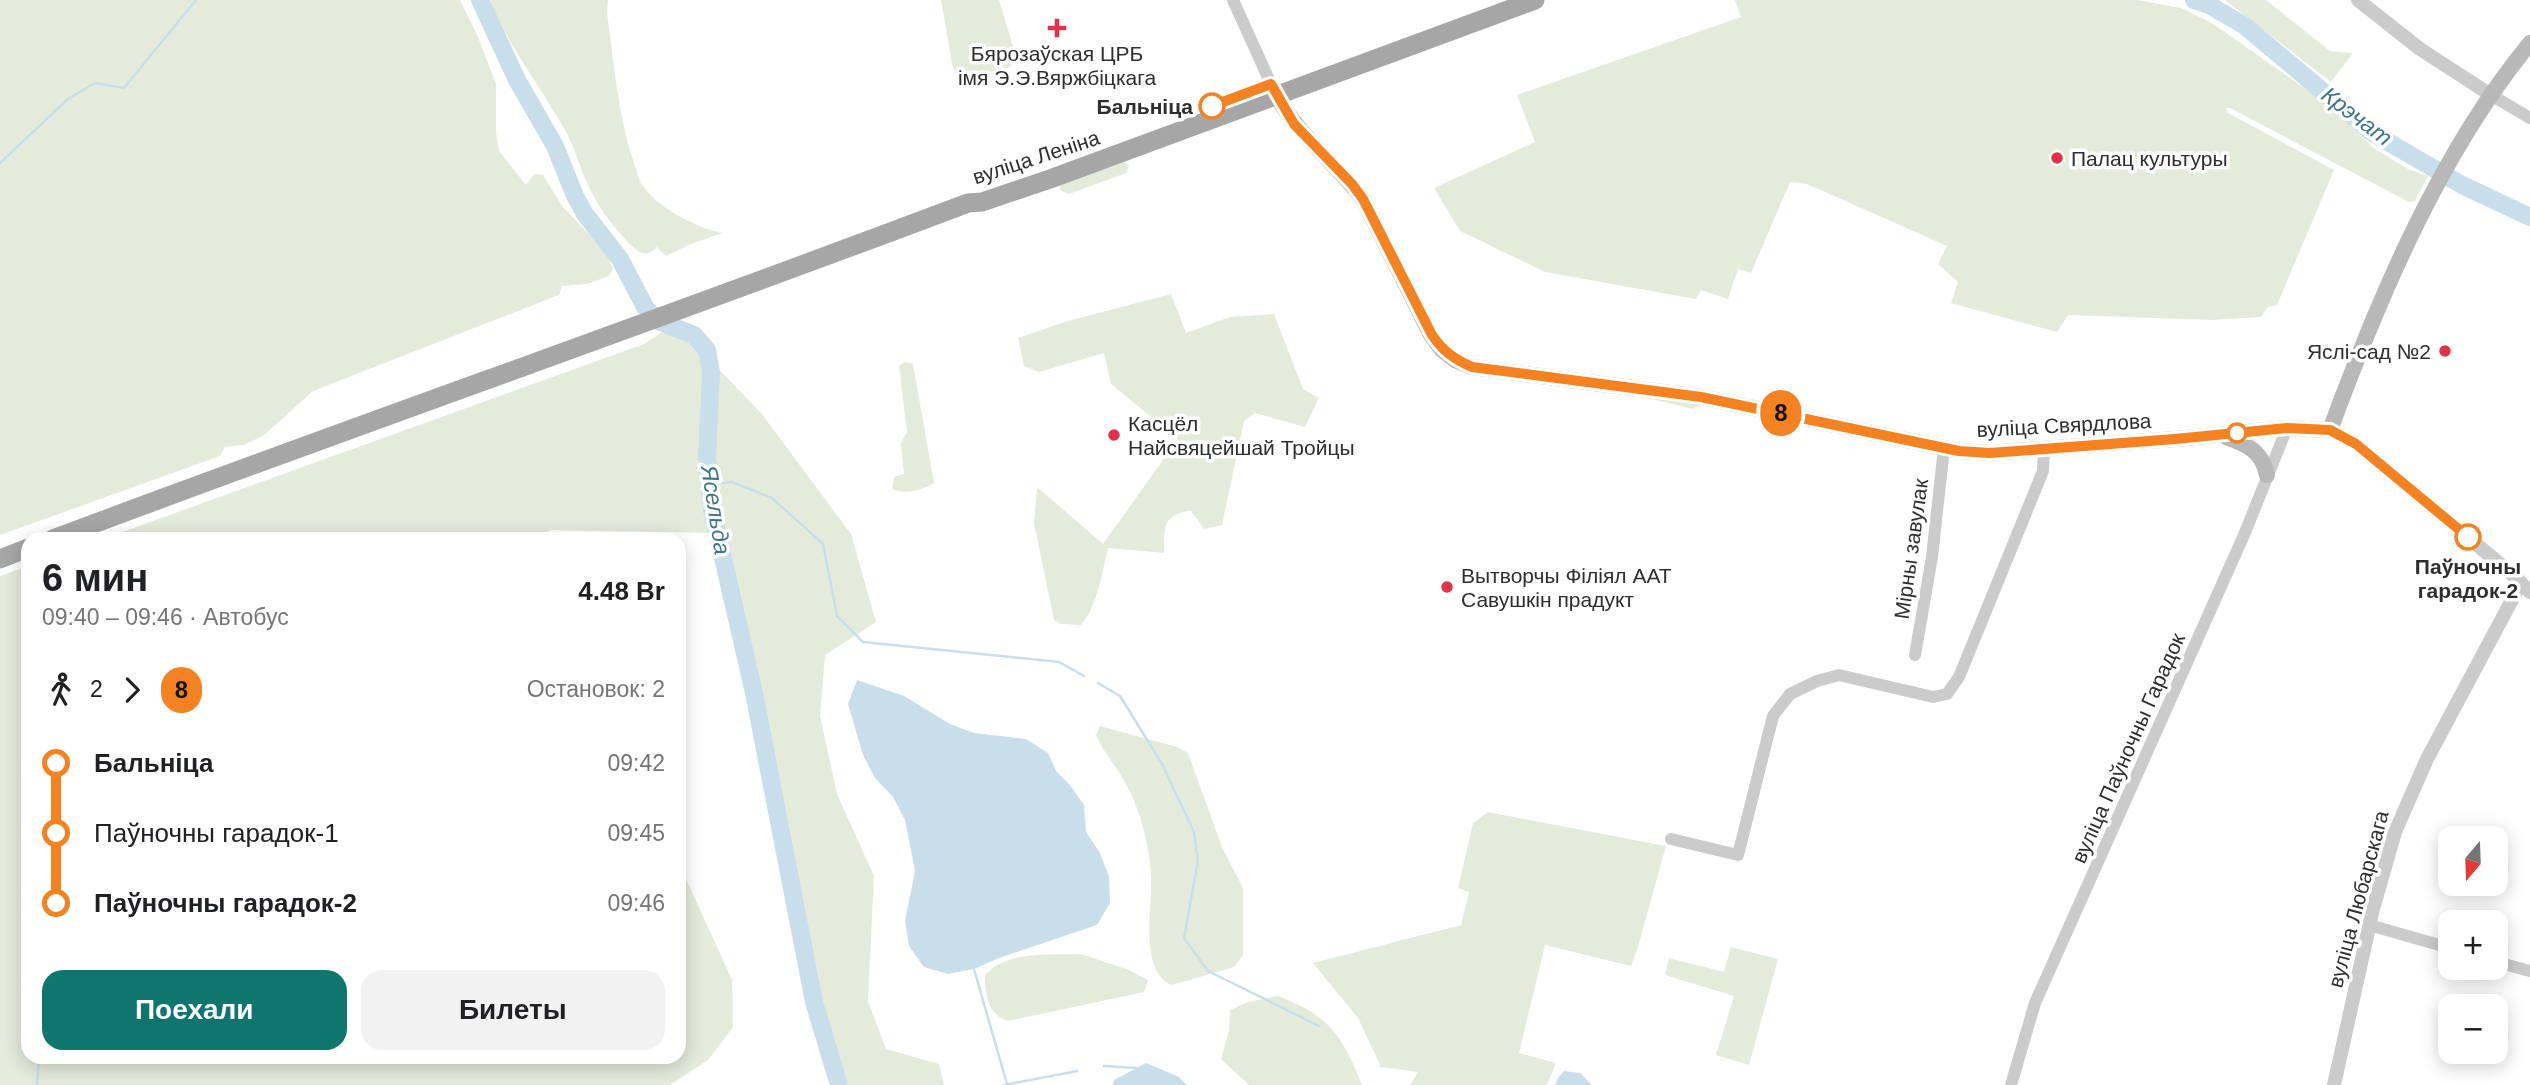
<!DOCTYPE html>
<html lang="ru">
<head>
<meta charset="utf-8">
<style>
  body { margin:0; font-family:Arial,sans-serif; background:#f2f2f2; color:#202124; height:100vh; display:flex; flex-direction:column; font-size:26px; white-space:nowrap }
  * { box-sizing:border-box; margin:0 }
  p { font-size:23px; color:#757577 }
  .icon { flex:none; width:38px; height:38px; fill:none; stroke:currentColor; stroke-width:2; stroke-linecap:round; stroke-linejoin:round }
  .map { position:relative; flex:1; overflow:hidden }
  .details { position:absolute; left:21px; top:532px; width:665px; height:532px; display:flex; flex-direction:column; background:#fff; border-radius:21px; box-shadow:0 4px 18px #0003 }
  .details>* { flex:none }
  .badge { padding:0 14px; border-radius:23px; font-size:24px; line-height:46px }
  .needle { width:46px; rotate:199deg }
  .buttons { position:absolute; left:2438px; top:826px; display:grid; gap:14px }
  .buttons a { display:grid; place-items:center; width:70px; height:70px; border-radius:14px; background:#fff; box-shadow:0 4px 18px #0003; font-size:35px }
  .map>.badge { position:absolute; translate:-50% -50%; box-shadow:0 0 0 4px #fff }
  .legs { display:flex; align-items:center; gap:10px; height:77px; padding:0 21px; font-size:23px }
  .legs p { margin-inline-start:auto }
  .headline { display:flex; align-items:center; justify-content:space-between; height:119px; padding:0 21px }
  h1 { font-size:38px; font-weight:700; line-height:52px }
  .primary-button { display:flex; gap:14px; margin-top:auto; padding:14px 21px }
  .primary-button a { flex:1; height:80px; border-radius:21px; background:#0f766e; color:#fff; font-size:28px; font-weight:700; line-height:80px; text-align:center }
  .primary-button a+a { background:#f2f2f2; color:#202124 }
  ul { padding:0 21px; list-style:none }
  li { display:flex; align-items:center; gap:24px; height:70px; font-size:26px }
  li i { display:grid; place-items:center; width:10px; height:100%; margin:0 9px; background:currentColor }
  li i::after { content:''; width:18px; height:18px; margin:-9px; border:5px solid; border-radius:50%; background:#fff }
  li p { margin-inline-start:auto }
  li:first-child i { background:linear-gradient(#0000 50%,currentColor 0) }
  li:last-child i { background:linear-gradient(currentColor 50%,#0000 0) }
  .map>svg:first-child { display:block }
  .green { fill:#e5ebdb }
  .water { fill:#c8dfeb }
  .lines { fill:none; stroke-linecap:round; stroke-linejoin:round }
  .stream { stroke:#c8dfeb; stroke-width:2.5 }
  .river { stroke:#c8dfeb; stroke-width:18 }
  .minor { stroke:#cbcbcb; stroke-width:12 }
  .tertiary { stroke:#cbcbcb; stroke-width:14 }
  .secondary { stroke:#b8b8b8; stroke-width:16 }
  .primary { stroke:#a6a6a6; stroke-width:19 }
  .line-1-casing { stroke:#fff; stroke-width:16 }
  .line-1 { stroke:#f58220; stroke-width:10 }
  .poi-dot { fill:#e43149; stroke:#fff; stroke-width:2.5 }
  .stop-1-dot { fill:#fff; stroke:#f58220; stroke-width:3.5 }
  .labels { text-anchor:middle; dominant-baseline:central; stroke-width:7; stroke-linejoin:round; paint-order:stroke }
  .poi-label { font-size:21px; fill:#2e2e2e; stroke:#fff; text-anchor:start }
  .stop-label { font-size:21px; font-weight:bold; fill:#2e2e2e; stroke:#fff; text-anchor:end }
  .street-label { font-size:21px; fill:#2e2e2e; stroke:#fff }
  .water-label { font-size:23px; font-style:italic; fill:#3c748f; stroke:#fff }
</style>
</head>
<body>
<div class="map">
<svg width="2530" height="1085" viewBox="0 0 2530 1085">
  <rect width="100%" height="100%" fill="#fff"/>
  <!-- green -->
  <g class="green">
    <polygon points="0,0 460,0 478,37 496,84 496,132 499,151 526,185 534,174 543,175 562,206 605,251 613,268 609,276 587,284 562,286 559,295 313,391 263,436 243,445 225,447 220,456 0,535"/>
    <path d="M490,0H608L607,13C614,63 618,115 634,163C636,169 638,177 641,183C654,206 698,229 723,233L691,244L666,256L657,247C645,260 637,251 627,241C611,224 597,206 588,184C579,167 575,147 565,130C540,86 509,47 490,0Z"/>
    <path d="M941,0H999L1016,56L1010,67C993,72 969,78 953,69Z"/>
    <polygon points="1735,0 2138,0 2181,8 2212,23 2323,101 2375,149 2408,169 2428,176 2415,201 2409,202 2230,108 2226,108 2228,113 2334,170 2277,305 2268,307 2261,317 2212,320 2068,315 2057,332 1951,303 1958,282 1938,264 1947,246 1807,184 1790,182 1751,273 1738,269 1728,299 1701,290 1696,299 1545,272 1460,231 1434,188 1535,142 1517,95 1741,17"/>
    <polygon points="2225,0 2266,0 2330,51 2353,53 2331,82"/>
    <polygon points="1124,160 1129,166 1126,173 1069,194 1060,190 1062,179"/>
    <path d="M1171,294L1186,333L1230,317L1274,314L1303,389L1319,398L1305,427L1255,413L1244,421L1222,525L1204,529L1191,511C1162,513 1164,530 1164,553L1108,548C1102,572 1098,605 1081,625L1061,624L1054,620L1034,523L1037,487L1103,544L1178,439L1111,384L1104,353L1039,372L1024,366L1018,338L1068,321Z"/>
    <polygon points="672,326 684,330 702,342 710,360 761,413 851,534 876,622 825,655 820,716 837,794 874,876 868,1001 886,1049 939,1064 944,1085 839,1085 814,1002 754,693 717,533 550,530 538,539 103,539 644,344"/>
    <path d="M905,362L913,364L934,483C924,490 902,495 892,489L894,477L904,474L901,443L907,432L899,366Z"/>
    <polygon points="1639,396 1698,402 1699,405 1693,409"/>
    <polygon points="28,566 28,1057 679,1057 679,867 683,872 732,980 733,1027 708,1060 670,1085 0,1085 0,576"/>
    <path d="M1100,726L1177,747L1188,753L1222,847L1243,888V955L1234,967L1172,985C1138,972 1153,904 1151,875C1150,849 1140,809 1127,786C1118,768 1104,754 1096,735Z"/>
    <polygon points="1488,812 1666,846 1637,950 1631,966 1545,945 1519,1053 1556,1063 1547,1085 1410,1085 1418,1072 1381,1067 1358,1018 1313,963 1461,925 1469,892 1458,888 1473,823"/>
    <polygon points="1731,947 1778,959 1749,1065 1716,1055 1734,996 1665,975 1669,958 1724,972"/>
    <path d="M1081,954L1129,970L1148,980L1144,992L1008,1021C988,1015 985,995 985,975C1007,950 1050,955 1081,954Z"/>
    <path d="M1278,996C1290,1001 1302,1006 1313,1013C1338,1028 1352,1059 1362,1085H1249L1221,1059L1229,1031L1230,1010L1248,1002Z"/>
  </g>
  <!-- water -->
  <g class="water">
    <polygon points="857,680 904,696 950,724 974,733 1026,739 1048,753 1056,771 1069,784 1084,805 1086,832 1100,853 1109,877 1110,903 1097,925 999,958 974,969 948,974 924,967 909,946 905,921 915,871 905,820 893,797 875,778 863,755 848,704"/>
    <polygon points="1146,1063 1179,1077 1187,1085 1113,1085 1114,1080"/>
    <polygon points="1564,1071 1580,1073 1592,1085 1555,1085 1558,1078"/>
  </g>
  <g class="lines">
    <!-- stream -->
    <g class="stream">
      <polyline points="0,163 68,99 95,83 124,88 196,0"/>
      <polyline points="709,484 732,482 772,498 823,544 837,616 863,642 1059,662 1084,676"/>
      <polyline points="1098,683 1120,696 1162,764 1194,832 1198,861 1184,938 1208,971 1319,1026"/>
      <polyline points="974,969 1007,1084"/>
      <polyline points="1104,1066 1136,1068"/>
      <polyline points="37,1085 39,1057"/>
      <polyline points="1004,1085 1077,1071"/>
    </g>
    <!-- river -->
    <g class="river">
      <polyline points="480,0 517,80 555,146 575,196 585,214 620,259 645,307 658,321 694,335 707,350 711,372 707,458 712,510 754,693 814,1002 839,1085"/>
      <polyline points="2194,0 2209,5 2245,26 2371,132 2462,185 2530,217"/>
    </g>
    <!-- minor -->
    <g class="minor">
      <polyline points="1233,0 1271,84"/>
      <polyline points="2491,95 2530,118"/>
      <polyline points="1915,655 1932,557 1944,448"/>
      <polyline points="1671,839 1738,855 1773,716 1790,694 1817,681 1839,675 1933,697 1947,694 1959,677 2043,471 2044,449"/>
      <polyline points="2369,925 2450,948"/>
      <polyline points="2496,962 2530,971"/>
      <polyline points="2011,1085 2035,1003 2244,535 2287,428"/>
    </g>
    <!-- tertiary -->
    <g class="tertiary">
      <polyline points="2358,0 2420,49 2491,95"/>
      <polyline points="2330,430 2356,444 2512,574 2530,592"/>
      <polyline points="2334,1085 2373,909 2395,832 2427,759 2521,583"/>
    </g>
    <!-- secondary -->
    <g class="secondary">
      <path d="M1276,94C1298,136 1335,162 1363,199L1431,335L1442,350L1455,360L1472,367L1701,397L1959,451L1989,453L2175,439L2287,428L2330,430C2379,298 2440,152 2530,43"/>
      <path d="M2226,437C2248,445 2262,451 2267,475"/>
    </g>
    <!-- primary -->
    <g class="primary">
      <path d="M53,539C357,425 664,318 968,203L982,202L1050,179L1535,0"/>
      <polyline points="0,559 28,548"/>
    </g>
  </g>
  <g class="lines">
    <defs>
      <path id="line-1" d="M1212,106L1271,84L1294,124L1352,184L1363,199L1432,335C1443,351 1454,359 1472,367L1701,397L1959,451L1989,453L2017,451L2175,439L2287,428L2330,430L2356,444L2468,537"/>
    </defs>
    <!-- line-1 casing -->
    <use href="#line-1" class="line-1-casing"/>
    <!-- line-1 -->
    <use href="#line-1" class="line-1"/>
  </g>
  <!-- markers -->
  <g class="poi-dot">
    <path d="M1053.5 17.5h7v7h7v7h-7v7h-7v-7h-7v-7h7z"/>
    <circle cx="2057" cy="158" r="7"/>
    <circle cx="2445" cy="351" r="7"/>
    <circle cx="1114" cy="435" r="7"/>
    <circle cx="1447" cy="587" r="7"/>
  </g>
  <g class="stop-1-dot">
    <circle cx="1212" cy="106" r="12"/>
    <circle cx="2237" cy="433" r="9"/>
    <circle cx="2468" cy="537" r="12"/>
  </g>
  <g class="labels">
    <!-- poi labels -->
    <g class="poi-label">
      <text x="1057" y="53" text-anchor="middle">Бярозаўская ЦРБ<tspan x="1057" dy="24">імя Э.Э.Вяржбіцкага</tspan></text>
      <text x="2071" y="158">Палац культуры</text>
      <text x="2431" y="351" text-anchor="end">Яслі-сад №2</text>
      <text x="1128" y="423">Касцёл<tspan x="1128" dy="24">Найсвяцейшай Тройцы</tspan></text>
      <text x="1461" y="575">Вытворчы Філіял ААТ<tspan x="1461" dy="24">Савушкін прадукт</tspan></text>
    </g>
    <!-- stop labels -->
    <g class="stop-label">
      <text x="1193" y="106">Бальніца</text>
      <text x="2468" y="566" text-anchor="middle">Паўночны<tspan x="2468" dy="24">гарадок-2</tspan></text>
    </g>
    <!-- street labels -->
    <g class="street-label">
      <text transform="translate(1036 157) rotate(-18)">вуліца Леніна</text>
      <text transform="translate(2064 425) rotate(-3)">вуліца Свярдлова</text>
      <text transform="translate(1911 549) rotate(-82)">Мірны завулак</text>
      <text transform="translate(2128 748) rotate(-66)">вуліца Паўночны Гарадок</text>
      <text transform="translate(2358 899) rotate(-75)">вуліца Любарскага</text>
    </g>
    <!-- water labels -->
    <g class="water-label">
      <text transform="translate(2357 116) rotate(37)">Крэчат</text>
      <text transform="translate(716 510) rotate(81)">Ясельда</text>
    </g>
  </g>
</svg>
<div class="buttons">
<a><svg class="needle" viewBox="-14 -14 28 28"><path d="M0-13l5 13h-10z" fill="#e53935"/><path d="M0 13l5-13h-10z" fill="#757577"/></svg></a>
<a>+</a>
<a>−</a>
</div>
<b class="badge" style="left:1781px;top:413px;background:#f58220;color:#111">8</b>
<section class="details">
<div class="headline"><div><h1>6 мин</h1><p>09:40 – 09:46 · Автобус</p></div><b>4.48 Br</b></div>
<div class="legs"><svg class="icon" aria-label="walk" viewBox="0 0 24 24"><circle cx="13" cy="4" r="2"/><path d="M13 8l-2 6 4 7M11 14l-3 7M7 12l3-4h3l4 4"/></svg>2<svg class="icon" aria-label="forward" viewBox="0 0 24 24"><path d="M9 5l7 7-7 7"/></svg><b class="badge" style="background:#f58220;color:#111">8</b><p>Остановок: 2</p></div>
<ul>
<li><i style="color:#f58220"></i><b>Бальніца</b><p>09:42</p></li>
<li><i style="color:#f58220"></i><span>Паўночны гарадок-1</span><p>09:45</p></li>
<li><i style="color:#f58220"></i><b>Паўночны гарадок-2</b><p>09:46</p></li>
</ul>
<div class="primary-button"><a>Поехали</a><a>Билеты</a></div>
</section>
</div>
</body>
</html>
